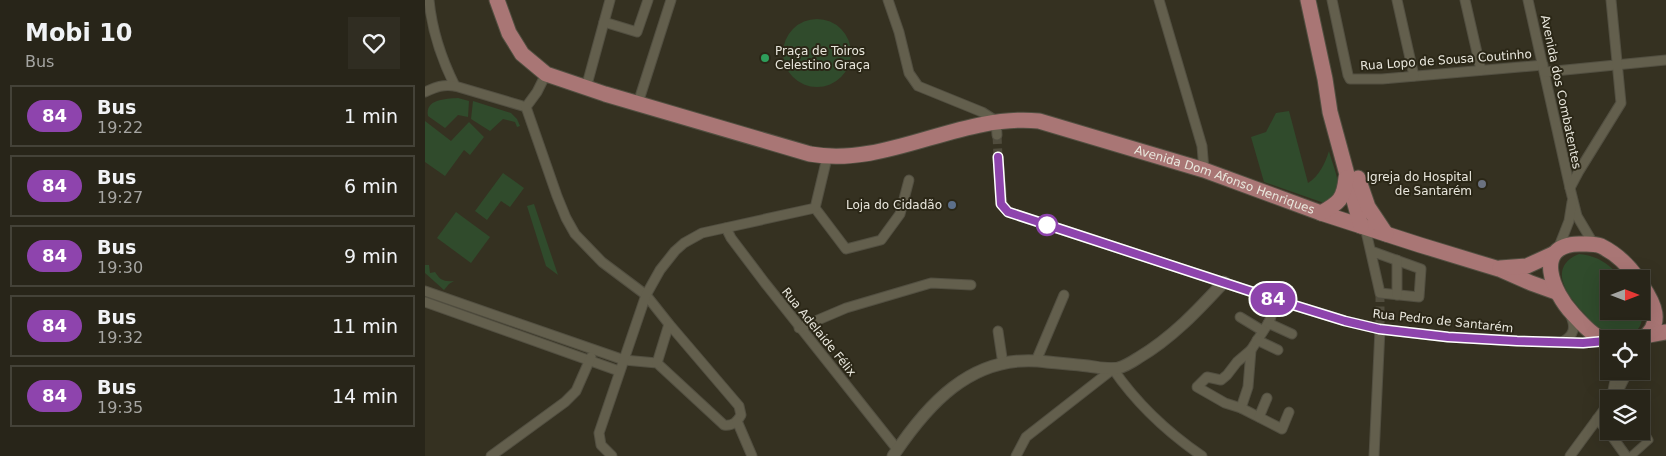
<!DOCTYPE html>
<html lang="en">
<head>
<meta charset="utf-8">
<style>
  body { margin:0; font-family:"DejaVu Sans",sans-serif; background:#302d22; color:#f1f3f6; height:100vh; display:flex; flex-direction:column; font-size:19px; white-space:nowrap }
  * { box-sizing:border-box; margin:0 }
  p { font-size:16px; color:#a5a5a2 }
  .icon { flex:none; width:28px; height:28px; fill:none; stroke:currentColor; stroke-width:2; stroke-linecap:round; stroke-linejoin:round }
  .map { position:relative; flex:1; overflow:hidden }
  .sheet { display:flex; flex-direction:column; background:#282519; width:425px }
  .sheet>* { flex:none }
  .badge { padding:0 10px; border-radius:16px; font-size:18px; line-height:32px }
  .needle { width:32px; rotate:90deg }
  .tools { position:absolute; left:1175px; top:270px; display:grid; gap:10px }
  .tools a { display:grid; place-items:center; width:50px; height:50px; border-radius:0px; background:#282519; box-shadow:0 5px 20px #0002,0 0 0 1px #444238; font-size:25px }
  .map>.badge { position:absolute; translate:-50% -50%; box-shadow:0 0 0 2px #fff }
  .round { display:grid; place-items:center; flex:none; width:52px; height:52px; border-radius:0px; background:#302d22 }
  .headline { display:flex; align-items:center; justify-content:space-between; height:85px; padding:0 25px }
  h1 { font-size:24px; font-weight:700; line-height:38px }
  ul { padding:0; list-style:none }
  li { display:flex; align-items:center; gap:15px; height:62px; margin:0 10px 8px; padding:0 15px; border:2px solid #444238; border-radius:0px }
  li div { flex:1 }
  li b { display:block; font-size:19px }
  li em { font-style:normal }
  li .badge { min-width:55px; font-weight:700; text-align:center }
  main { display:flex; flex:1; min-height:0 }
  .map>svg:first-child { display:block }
  .green { fill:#304b2c }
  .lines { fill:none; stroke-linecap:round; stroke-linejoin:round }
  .minor-tunnel { stroke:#504c3d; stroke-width:9; stroke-dasharray:9 4.5; stroke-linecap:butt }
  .pedestrian-casing { stroke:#524f41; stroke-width:9 }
  .minor-casing { stroke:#524f41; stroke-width:11 }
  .tertiary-casing { stroke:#524f41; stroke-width:13 }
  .primary-casing { stroke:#524f41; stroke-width:17 }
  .pedestrian { stroke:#635f4d; stroke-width:7 }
  .minor { stroke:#635f4d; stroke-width:9 }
  .tertiary { stroke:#635f4d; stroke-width:11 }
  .primary { stroke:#a97675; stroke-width:15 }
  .line-casing { stroke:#fff; stroke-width:11 }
  .line { stroke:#8e44ad; stroke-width:8 }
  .leisure-dot { fill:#2e9e5b; stroke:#2b2717; stroke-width:2 }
  .worship-dot { fill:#6b7280; stroke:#2b2717; stroke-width:2 }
  .service-dot { fill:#5c6f8a; stroke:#2b2717; stroke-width:2 }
  .stop-dot { fill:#fff; stroke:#8e44ad; stroke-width:2.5 }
  .labels { text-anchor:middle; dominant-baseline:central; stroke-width:4; stroke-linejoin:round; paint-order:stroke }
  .poi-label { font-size:12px; fill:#e9e7dd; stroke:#2b2717; text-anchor:end }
  .street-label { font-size:12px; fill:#e9e7dd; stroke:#2b2717 }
</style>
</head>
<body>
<main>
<section class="sheet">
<div class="headline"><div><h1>Mobi 10</h1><p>Bus</p></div><a class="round"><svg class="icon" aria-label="heart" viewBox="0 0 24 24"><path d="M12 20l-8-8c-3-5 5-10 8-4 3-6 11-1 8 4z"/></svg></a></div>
<ul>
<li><span class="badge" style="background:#8e44ad;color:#fff">84</span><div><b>Bus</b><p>19:22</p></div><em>1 min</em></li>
<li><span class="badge" style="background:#8e44ad;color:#fff">84</span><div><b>Bus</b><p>19:27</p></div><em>6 min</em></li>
<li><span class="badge" style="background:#8e44ad;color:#fff">84</span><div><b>Bus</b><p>19:30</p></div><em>9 min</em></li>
<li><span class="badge" style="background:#8e44ad;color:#fff">84</span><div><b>Bus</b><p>19:32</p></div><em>11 min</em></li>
<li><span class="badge" style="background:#8e44ad;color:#fff">84</span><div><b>Bus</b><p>19:35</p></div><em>14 min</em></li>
</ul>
</section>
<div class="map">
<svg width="1241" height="456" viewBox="0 0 1241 456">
  <rect width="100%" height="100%" fill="#353121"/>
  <!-- green -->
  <g class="green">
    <circle cx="392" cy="53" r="34"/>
    <path d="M33,98L44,101L43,117L33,115L20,128L3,116C0,99 20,99 33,98Z"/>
    <polygon points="48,101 86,113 92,119 95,126 92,127 90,122 78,119 65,131 46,119"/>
    <path d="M864,111L883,183C894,176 900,164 904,151C908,168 925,199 899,203L839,182L826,137L841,132L851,113Z"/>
    <polygon points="0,121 26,141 44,122 59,137 45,155 39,150 20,176 0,162"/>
    <polygon points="78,173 99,188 85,207 76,201 62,220 50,211"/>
    <polygon points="109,204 133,275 121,266 102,206"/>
    <polygon points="31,212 65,237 46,263 12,238"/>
    <path d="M1154,254C1174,256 1184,264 1197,279H1184V311L1216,310C1222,337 1196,339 1178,330C1170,326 1164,319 1158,312C1142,295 1122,267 1154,254Z"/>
    <path d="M0,265H4L5,273L10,272C15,280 19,282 29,281L24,284L19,290L0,273Z"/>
  </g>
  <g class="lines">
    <!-- minor-tunnel -->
    <g class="minor-tunnel">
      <polyline points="572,135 573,157"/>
      <polyline points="955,329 955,293"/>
    </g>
    <defs>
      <g id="pedestrian">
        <polyline points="1194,389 1200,399"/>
        <polyline points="1206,456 1224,440 1216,426"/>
      </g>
      <g id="minor">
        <path d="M4,0C7,31 16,58 30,86"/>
        <polyline points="463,0 474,32 484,73 493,86 557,112 571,121 572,135"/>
        <polyline points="734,0 777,146 779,170"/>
        <polyline points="907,0 923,75 925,79 957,79 1118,65"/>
        <polyline points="972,0 989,76"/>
        <polyline points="1040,0 1056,70"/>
        <polyline points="1103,0 1145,188 1152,216 1168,243"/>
        <polyline points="179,22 212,32 223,0"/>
        <polyline points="1120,72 1241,60"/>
        <polyline points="161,88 185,0"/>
        <path d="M0,92C11,87 18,84 30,86L101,107"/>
        <polyline points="213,103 246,0"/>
        <polyline points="573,157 577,204 583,212 852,300 921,321 955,329 1023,337 1092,341 1158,343 1179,341"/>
        <polyline points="1145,188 1154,171 1196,103 1186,0"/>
        <polyline points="390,208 421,249 456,240 475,214 484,180"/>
        <polyline points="940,227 955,293 994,297 996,269 946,251"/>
        <polyline points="301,228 306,238 340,283 472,449"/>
        <polyline points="1133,249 1144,221 1147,202"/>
        <polyline points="972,260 972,295"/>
        <path d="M0,291L199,360L232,363L299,425C308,426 312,422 316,415L314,406L244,324L221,295L177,262L150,234L141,218L132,196L101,107L112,92L121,74"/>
        <polyline points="852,300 844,322 826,350 823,387 816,408 857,429 864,412"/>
        <polyline points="0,302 194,371"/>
        <polyline points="815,317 838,331"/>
        <polyline points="843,323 867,334"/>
        <polyline points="374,328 421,308 506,283 546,285"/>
        <polyline points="573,331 578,364"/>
        <polyline points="832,340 853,350"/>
        <path d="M1137,342C1150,335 1151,327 1145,314"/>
        <polyline points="611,361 639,295"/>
        <polyline points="232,363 244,324"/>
        <polyline points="1187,395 1192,371"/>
        <polyline points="1187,399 1194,389 1203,371"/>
        <polyline points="816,408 800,403 772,387 782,377 796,380 802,375 812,362 826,350"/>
        <polyline points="834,417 842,398"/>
        <polyline points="1172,419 1186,435 1201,456"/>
        <polyline points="312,421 327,456"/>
        <polyline points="66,456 140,402 151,391 166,357"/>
        <polyline points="187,456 176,445 174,433 221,295 235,270 250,251 259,243 277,233 390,208 402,158"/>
        <path d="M591,456L601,437L688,369C712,404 742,432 777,456"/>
        <polyline points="949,456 955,329"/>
        <polyline points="1145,456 1184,403"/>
      </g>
      <path id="tertiary" d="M468,456C502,405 545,356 613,361C630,363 646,364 663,366C672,367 683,370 693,368C701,366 707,362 713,358C747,338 773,310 799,282"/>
      <g id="primary">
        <path id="s1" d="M72,0L84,33L97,54L121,74L180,94L385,154C462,168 535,113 614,121L779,170L896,213L995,245L1074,269L1106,283L1131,292"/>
        <polyline points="883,0 900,79 905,112 936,226"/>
        <polyline points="933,178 943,207 961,234"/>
        <path d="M896,213C914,203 919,199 921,178"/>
        <polyline points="1075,268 1102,266 1128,254"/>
        <path d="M1216,284C1229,303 1240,324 1216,340"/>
        <polyline points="1224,335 1241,332"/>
        <path d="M1184,342C1170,338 1158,325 1148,314C1128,293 1107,245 1154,244C1162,244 1169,243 1176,246C1190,253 1204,266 1213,279"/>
      </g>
    </defs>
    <!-- pedestrian casing -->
    <use href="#pedestrian" class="pedestrian-casing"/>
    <!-- minor casing -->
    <use href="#minor" class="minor-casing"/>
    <!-- tertiary casing -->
    <use href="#tertiary" class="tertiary-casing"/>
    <!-- primary casing -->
    <use href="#primary" class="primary-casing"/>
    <!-- pedestrian -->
    <use href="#pedestrian" class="pedestrian"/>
    <!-- minor -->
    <use href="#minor" class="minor"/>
    <!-- tertiary -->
    <use href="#tertiary" class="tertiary"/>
    <!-- primary -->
    <use href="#primary" class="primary"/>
  </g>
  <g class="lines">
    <defs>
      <polyline id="line" points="573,157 576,204 583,212 852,300 920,321 954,329 1023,337 1092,341 1158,343 1180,341"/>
    </defs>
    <!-- line casing -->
    <use href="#line" class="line-casing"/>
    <!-- line -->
    <use href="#line" class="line"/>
  </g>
  <!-- markers -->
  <circle class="leisure-dot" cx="340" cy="58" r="5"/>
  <circle class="worship-dot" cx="1057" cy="184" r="5"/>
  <circle class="service-dot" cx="527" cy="205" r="5"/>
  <circle class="stop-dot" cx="622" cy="225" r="10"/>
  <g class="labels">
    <!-- poi labels -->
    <g class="poi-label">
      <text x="350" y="51" text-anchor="start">Praça de Toiros<tspan x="350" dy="14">Celestino Graça</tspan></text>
      <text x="1047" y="177">Igreja do Hospital<tspan x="1047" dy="14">de Santarém</tspan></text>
      <text x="517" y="205">Loja do Cidadão</text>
    </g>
    <!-- street labels -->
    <g class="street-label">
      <text transform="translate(1021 60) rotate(-4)">Rua Lopo de Sousa Coutinho</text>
      <text transform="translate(1136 92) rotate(78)">Avenida dos Combatentes</text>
      <text stroke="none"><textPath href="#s1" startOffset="795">Avenida Dom Afonso Henriques</textPath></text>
      <text transform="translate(1018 321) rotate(6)">Rua Pedro de Santarém</text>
      <text transform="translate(394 332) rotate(51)">Rua Adelaide Félix</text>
    </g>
  </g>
</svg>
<div class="tools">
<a><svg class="needle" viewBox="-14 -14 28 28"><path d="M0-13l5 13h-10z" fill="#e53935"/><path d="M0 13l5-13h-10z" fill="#a5a5a2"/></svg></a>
<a><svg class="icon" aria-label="locate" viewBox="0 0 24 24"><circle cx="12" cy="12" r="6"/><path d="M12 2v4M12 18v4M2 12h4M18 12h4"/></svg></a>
<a><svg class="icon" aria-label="layers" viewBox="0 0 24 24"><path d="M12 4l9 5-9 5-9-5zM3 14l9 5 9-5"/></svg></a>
</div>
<b class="badge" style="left:848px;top:299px;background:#8e44ad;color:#fff">84</b>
</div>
</main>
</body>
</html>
